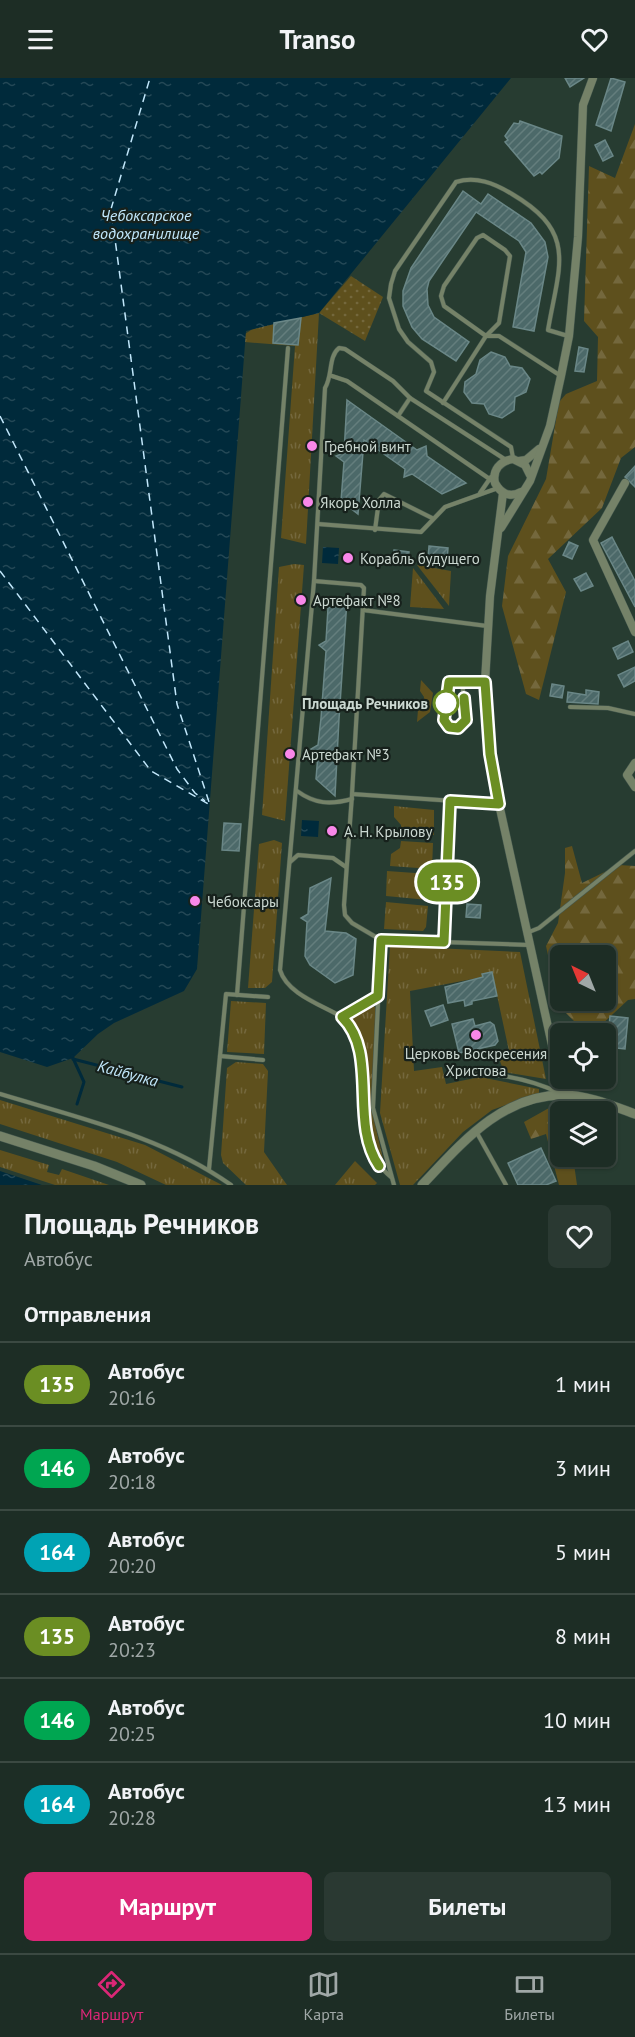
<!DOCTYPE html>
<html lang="ru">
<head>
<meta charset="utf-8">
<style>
  body { margin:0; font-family:"PT Sans",sans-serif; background:#2a3932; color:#f1f3f6; height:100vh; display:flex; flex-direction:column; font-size:22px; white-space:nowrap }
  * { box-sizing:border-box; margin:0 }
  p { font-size:20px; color:#a0a8a7 }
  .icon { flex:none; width:33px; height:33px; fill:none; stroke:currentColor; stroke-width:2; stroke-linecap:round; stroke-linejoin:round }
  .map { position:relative; height:1107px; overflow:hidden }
  .sheet { display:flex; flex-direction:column; background:#1d2d25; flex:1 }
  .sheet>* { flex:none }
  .badge { padding:0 12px; border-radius:20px; font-size:21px; line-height:39px }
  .needle { width:39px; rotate:317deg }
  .fabs { position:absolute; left:550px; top:867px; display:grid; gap:12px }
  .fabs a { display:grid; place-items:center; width:66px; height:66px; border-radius:9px; background:#1d2d25; box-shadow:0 2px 4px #0004,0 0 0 2px #3b4942; font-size:30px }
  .map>.badge { position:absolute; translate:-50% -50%; box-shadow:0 0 0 3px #fff }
  h2 { padding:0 24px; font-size:22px; line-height:54px }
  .round { display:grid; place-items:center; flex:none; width:63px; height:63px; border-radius:9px; background:#2a3932 }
  .overview { display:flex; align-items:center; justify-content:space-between; height:102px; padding:0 24px }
  h1 { font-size:28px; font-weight:800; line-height:45px }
  .action { display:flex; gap:12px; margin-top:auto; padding:12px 24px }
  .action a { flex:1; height:69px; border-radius:9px; background:#db2777; color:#fff; font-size:24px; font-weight:800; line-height:69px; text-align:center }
  .action a+a { background:#2a3932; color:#f1f3f6 }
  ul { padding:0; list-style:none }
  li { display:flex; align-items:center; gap:18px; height:84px; padding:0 24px; border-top:2px solid #3b4942 }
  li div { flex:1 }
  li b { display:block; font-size:22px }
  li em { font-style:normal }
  li .badge { min-width:66px; font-weight:700; text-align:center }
  header { display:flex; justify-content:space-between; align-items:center; height:78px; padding:0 24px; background:#1d2d25; font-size:27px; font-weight:800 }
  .tab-bar { display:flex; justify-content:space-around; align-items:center; height:84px; border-top:2px solid #3b4942; background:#1d2d25; font-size:16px; color:#a0a8a7 }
  .tab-bar a { display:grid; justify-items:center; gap:3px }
  .tab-bar .active { color:#db2777 }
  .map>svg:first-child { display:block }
  .grass { fill:url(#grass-tufts) }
  .forest { fill:url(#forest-firs); fill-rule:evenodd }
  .park { fill:url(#park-dots) }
  .water { fill:url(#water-ripples) }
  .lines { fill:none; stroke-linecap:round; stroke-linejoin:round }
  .stream { stroke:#002a3b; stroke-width:3 }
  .ferry { stroke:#c1e7fb; stroke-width:1.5; stroke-dasharray:8 6; stroke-linecap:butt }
  .building { fill:url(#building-hatch); stroke:#6a8787; stroke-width:1.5 }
  .service-casing { stroke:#45584e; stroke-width:5 }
  .minor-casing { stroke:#45584e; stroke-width:9 }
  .tertiary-casing { stroke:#45584e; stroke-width:10 }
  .service { stroke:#758268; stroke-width:4 }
  .minor { stroke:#758268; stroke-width:8 }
  .tertiary { stroke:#758268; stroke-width:9 }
  .line-casing { stroke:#fff; stroke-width:14 }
  .line { stroke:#6b8e23; stroke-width:9 }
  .poi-dot { fill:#f987e9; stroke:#17211c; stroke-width:2 }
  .stop-dot { fill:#fff; stroke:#6b8e23; stroke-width:3 }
  .labels { text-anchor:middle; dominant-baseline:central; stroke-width:4.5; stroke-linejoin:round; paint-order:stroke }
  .poi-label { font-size:15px; fill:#cbd8d1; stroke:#17211c; text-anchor:start }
  .stop-label { font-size:15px; font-weight:bold; fill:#cbd8d1; stroke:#17211c; text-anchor:end }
  .water-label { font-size:16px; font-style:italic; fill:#c1e7fb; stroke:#17211c }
</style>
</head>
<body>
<header><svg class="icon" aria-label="menu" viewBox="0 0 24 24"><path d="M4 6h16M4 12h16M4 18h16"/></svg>Transo<svg class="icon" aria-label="heart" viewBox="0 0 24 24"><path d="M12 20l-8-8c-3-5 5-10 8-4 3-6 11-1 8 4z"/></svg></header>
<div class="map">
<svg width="635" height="1107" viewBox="0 0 635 1107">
  <defs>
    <pattern id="grass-tufts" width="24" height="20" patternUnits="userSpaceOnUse" patternTransform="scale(1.5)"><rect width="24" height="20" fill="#5e501d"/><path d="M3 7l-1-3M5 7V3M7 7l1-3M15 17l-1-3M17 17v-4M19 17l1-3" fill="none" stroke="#74683d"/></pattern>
    <pattern id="forest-firs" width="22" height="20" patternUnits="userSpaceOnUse" patternTransform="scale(1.5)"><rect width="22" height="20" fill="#5e501d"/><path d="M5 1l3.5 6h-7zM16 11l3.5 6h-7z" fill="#74683d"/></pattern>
    <pattern id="park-dots" width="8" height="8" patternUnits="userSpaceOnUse" patternTransform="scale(1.5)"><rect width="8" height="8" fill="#5e501d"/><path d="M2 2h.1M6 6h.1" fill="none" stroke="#74683d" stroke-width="1.8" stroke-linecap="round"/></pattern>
    <pattern id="water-ripples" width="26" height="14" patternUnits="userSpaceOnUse" patternTransform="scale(1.5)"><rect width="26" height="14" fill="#002a3b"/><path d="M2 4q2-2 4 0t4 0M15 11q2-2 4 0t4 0" fill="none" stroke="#244856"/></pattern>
    <pattern id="building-hatch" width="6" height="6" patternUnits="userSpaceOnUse" patternTransform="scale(1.5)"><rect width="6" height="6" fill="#4c6969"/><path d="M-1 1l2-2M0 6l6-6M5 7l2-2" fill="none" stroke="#647e7d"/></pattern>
  </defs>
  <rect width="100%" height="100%" fill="#273c31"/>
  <!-- grass -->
  <g class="grass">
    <polygon points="319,235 306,466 281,460 295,268 245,264 245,256 254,250"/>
    <polygon points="294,486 304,487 285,743 262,737 279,489"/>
    <polygon points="417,487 451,493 449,528"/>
    <polygon points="413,490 444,531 410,529"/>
    <polygon points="421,602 433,615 430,634 417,644 418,632 423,628 424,619 420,613"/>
    <polygon points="394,728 434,732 434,757 401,754 401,747 394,739"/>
    <polygon points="274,762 282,765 272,904 265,910 248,910 259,766"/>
    <polygon points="401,763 433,765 432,791 390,788 391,776 400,770"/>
    <polygon points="387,793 429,796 428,822 386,818"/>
    <polygon points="386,824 428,828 426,849 423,853 384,851"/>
    <polygon points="390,868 520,874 546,1001 504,994 497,975 509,973 492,894 483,896 483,899 410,913 414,993 442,989 446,1006 480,999 539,1011 539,1015 492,1032 463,1054 413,1107 400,1107 380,1035"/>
    <polygon points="231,923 266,925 264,976 227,974"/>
    <path d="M369,926L375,929L376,936L371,1029L385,1089C358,1075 366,997 362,969C360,957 354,950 349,940Z"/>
    <polygon points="236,984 263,986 268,993 264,1074 287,1107 246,1107 223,1085 221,1077 227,990"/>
    <polygon points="0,1022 145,1067 222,1107 166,1107 117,1084 0,1046"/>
    <polygon points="0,1072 49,1087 47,1094 59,1097 62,1091 109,1107 55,1107 0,1089"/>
    <polygon points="355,1083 377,1105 375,1107 335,1107"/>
  </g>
  <!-- forest -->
  <g class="forest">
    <polygon points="635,46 635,369 621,380 602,430 548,481 566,514 539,622 526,616 502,528 508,478 546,401 559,324 566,316 597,303 598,259 584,243 589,88 615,100"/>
    <path d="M572,768L582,805L619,787L635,788V921L628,922L599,949L574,943L559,928L546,868L558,845L565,795V770ZM561,878H606V922H561Z"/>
    <polygon points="549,1030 565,1033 561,1034 561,1078 573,1079 577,1107 559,1107 546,1056 531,1061 524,1044"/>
  </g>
  <!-- park -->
  <polygon class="park" points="351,198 383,219 365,263 319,235"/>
  <!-- water -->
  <g class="water">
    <polygon points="0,0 511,0 319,235 246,253 197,891 184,913 114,945 98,956 73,980 47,989 0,974"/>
    <polygon points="323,469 339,470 338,486 322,485"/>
    <polygon points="302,742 319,743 318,759 301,758"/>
    <polygon points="0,1093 42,1107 0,1107"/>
  </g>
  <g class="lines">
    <!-- stream -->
    <g class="stream">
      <polyline points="72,978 84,1004 77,1026"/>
      <polyline points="73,981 182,1009"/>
    </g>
    <!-- ferry -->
    <g class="ferry">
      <polyline points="0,338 177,691 195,715 205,723"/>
      <polyline points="0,493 151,693 210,727 177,626 111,131 150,0"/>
    </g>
  </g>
  <!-- building -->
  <g class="building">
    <polygon points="565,0 584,0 570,9"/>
    <polygon points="611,0 625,4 611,53 596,47"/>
    <polygon points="520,43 562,58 559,80 542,96 540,94 534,98 505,64 508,62 505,58 514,45 519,46"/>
    <polygon points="605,62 613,78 603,83 595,67"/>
    <polygon points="463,113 481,126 488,116 531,145 545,164 548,179 534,253 513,249 526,174 519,163 476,134 429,203 427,211 428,227 434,239 469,264 456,283 422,261 412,249 403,228 403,213 411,190"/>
    <polygon points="301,240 298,267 273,265 274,245"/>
    <polygon points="579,269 588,271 584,294 575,293"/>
    <polygon points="491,274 505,279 510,288 522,290 530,301 526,314 515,319 514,332 502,340 489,336 484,326 472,325 464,314 465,304 476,296 480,282"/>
    <polygon points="347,322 417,372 426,368 427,378 466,405 442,416 412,396 404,399 405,391 364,362 358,436 341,423 344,384 336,378 344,375"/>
    <polygon points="635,388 635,409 625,399"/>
    <polygon points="612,459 635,503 635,529 601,465"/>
    <polygon points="569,464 578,468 572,481 563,477"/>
    <polygon points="429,468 448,470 447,484 428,482"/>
    <polygon points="394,472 409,474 408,485 393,484"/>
    <polygon points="586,495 593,508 581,513 574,501"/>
    <polygon points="347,522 339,641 335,718 316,701 318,676 311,671 318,667 321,640 326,573 319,567 326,563 328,530"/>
    <polygon points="628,563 633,574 618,581 613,570"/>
    <polygon points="635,589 635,603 624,609 618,597"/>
    <polygon points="552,606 564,608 562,620 550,618"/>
    <polygon points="586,612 599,614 598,626 567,624 568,614 586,617"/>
    <polygon points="224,745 241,746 239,773 222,772"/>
    <polygon points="331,800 325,853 346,855 356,861 353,897 335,905 310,887 305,878 307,844 301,840 308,836 310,810"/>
    <polygon points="467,826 481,827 480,840 466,839"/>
    <polygon points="492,894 497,918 472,923 472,926 465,928 464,922 448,925 445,909 483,899 482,896"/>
    <polygon points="443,927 448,942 431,948 425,933"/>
    <polygon points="610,938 628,940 625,971 607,969"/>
    <polygon points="473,941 475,948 490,944 494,947 498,963 495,967 459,975 452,946"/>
    <polygon points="541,1070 556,1103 546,1107 518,1107 508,1085"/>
  </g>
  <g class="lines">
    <defs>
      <g id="service">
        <polyline points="332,298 347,303 494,404"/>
        <polyline points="443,325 486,258 499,245 510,178 505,172 483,157 477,160 444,208 441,218 444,228 486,258 499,258 561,298"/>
        <polyline points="398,338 410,320"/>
        <path d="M513,380L511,369L426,313L434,294L431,284L408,264L399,251L389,220L391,206L395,193L456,104C476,98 494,105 512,116C578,155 559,187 548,252L568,258"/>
        <polyline points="480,415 491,399"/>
        <polyline points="318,446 421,454 445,429 498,410"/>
        <polyline points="375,452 379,422 384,416 432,440"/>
        <polyline points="314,503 361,507 364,510 352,716 498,726"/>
        <polyline points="363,532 487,548"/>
        <polyline points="462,603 466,642 458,649 449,649 444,642 449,604 452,603 485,604"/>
        <polyline points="570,629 608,630 635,636"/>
        <path d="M297,713C315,726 330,727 352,721"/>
        <polyline points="352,717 344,827 345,837 352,845 381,862 529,867"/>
        <polyline points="290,784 298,777 333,780 346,789"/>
        <polyline points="529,854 539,850 635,773"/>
        <polyline points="381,862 373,1030 394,1107"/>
        <polyline points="444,864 450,723"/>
        <polyline points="237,917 288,270"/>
        <path d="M378,918L342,939C322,927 287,916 280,892L314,503L325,310C333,297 328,279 339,270L345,271L393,303L410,320L506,382"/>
        <path d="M342,939C384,980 340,1057 391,1099"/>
        <polyline points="606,977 615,977"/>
        <polyline points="220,978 263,982"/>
        <path d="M452,997C489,993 525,999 560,1015"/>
        <path d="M0,1016C79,1040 164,1059 231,1107"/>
        <polyline points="477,1055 506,1107"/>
        <polyline points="209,1091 226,916 268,919"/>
      </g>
      <g id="minor">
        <polyline points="519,383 526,382 539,371"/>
        <polyline points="625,405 593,462 635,554"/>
        <path d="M521,414C510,420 501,416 495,405C492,392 500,383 513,381L525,387L530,397"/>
        <polyline points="503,415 490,518 485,604 486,640 499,726 563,1017"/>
        <polyline points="501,450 530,403 550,348 561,298 569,258 578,159 583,27 593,0"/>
        <polyline points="635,685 627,697 635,709"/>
      </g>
      <g id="tertiary">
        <polyline points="0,1058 94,1088 141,1107"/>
        <path d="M422,1107C461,1066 501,1017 563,1017C587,1017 613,1028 635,1036"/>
      </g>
    </defs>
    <!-- service casing -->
    <use href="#service" class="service-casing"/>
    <!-- minor casing -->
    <use href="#minor" class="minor-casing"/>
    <!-- tertiary casing -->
    <use href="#tertiary" class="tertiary-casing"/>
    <!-- service -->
    <use href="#service" class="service"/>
    <!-- minor -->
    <use href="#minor" class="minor"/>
    <!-- tertiary -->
    <use href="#tertiary" class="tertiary"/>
  </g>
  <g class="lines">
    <defs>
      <path id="line" d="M379,1088C349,1044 379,975 342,939L378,918L381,862L444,864L450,723L499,726L490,676L485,604H449L444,642L449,649L458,650L466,642L464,620"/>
    </defs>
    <!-- line casing -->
    <use href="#line" class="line-casing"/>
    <!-- line -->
    <use href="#line" class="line"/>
  </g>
  <!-- markers -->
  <g class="poi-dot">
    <circle cx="312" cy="368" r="6"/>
    <circle cx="308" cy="424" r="6"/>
    <circle cx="348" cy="480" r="6"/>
    <circle cx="301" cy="522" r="6"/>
    <circle cx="290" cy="676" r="6"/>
    <circle cx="332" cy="753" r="6"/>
    <circle cx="195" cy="823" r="6"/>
    <circle cx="476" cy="957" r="6"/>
  </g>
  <circle class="stop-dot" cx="446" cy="625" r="12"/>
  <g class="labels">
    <!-- poi labels -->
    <g class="poi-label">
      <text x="324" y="368">Гребной винт</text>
      <text x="320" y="424">Якорь Холла</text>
      <text x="360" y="480">Корабль будущего</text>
      <text x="313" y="522">Артефакт №8</text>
      <text x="302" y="676">Артефакт №3</text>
      <text x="344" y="753">А. Н. Крылову</text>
      <text x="207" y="823">Чебоксары</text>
      <text x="476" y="975" text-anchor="middle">Церковь Воскресения<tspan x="476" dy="17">Христова</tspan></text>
    </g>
    <!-- stop labels -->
    <g class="stop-label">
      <text x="428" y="625">Площадь Речников</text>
    </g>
    <!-- water labels -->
    <g class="water-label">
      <text x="146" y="137">Чебоксарское<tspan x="146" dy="18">водохранилище</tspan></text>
      <text transform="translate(128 995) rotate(15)">Кайбулка</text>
    </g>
  </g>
</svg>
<div class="fabs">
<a><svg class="needle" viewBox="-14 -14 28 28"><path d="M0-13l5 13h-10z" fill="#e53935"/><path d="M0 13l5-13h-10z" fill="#a0a8a7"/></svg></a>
<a><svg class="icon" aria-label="locate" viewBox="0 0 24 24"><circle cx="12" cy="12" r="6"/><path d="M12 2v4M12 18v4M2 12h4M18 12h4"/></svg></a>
<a><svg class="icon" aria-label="layers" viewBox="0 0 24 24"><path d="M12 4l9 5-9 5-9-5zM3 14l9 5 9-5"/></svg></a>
</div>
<b class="badge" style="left:447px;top:804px;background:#6b8e23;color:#fff">135</b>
</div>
<section class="sheet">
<div class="overview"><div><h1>Площадь Речников</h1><p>Автобус</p></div><a class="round"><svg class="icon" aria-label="heart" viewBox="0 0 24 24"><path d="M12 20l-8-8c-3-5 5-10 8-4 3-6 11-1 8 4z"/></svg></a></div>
<h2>Отправления</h2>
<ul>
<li><span class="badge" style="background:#6b8e23;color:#fff">135</span><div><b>Автобус</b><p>20:16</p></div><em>1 мин</em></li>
<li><span class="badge" style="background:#00a651;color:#fff">146</span><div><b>Автобус</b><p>20:18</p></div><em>3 мин</em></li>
<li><span class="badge" style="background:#00a3b4;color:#fff">164</span><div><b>Автобус</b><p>20:20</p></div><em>5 мин</em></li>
<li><span class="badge" style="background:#6b8e23;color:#fff">135</span><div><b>Автобус</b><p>20:23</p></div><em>8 мин</em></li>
<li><span class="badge" style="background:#00a651;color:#fff">146</span><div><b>Автобус</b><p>20:25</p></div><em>10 мин</em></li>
<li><span class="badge" style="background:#00a3b4;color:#fff">164</span><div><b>Автобус</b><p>20:28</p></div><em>13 мин</em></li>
</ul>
<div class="action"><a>Маршрут</a><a>Билеты</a></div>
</section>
<nav class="tab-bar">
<a class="active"><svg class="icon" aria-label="directions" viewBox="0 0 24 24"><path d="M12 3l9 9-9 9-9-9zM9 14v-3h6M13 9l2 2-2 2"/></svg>Маршрут</a>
<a><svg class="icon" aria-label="map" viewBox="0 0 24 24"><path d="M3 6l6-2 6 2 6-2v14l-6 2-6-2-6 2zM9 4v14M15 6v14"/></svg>Карта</a>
<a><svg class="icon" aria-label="tickets" viewBox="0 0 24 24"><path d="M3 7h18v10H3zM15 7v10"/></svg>Билеты</a>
</nav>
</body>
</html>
